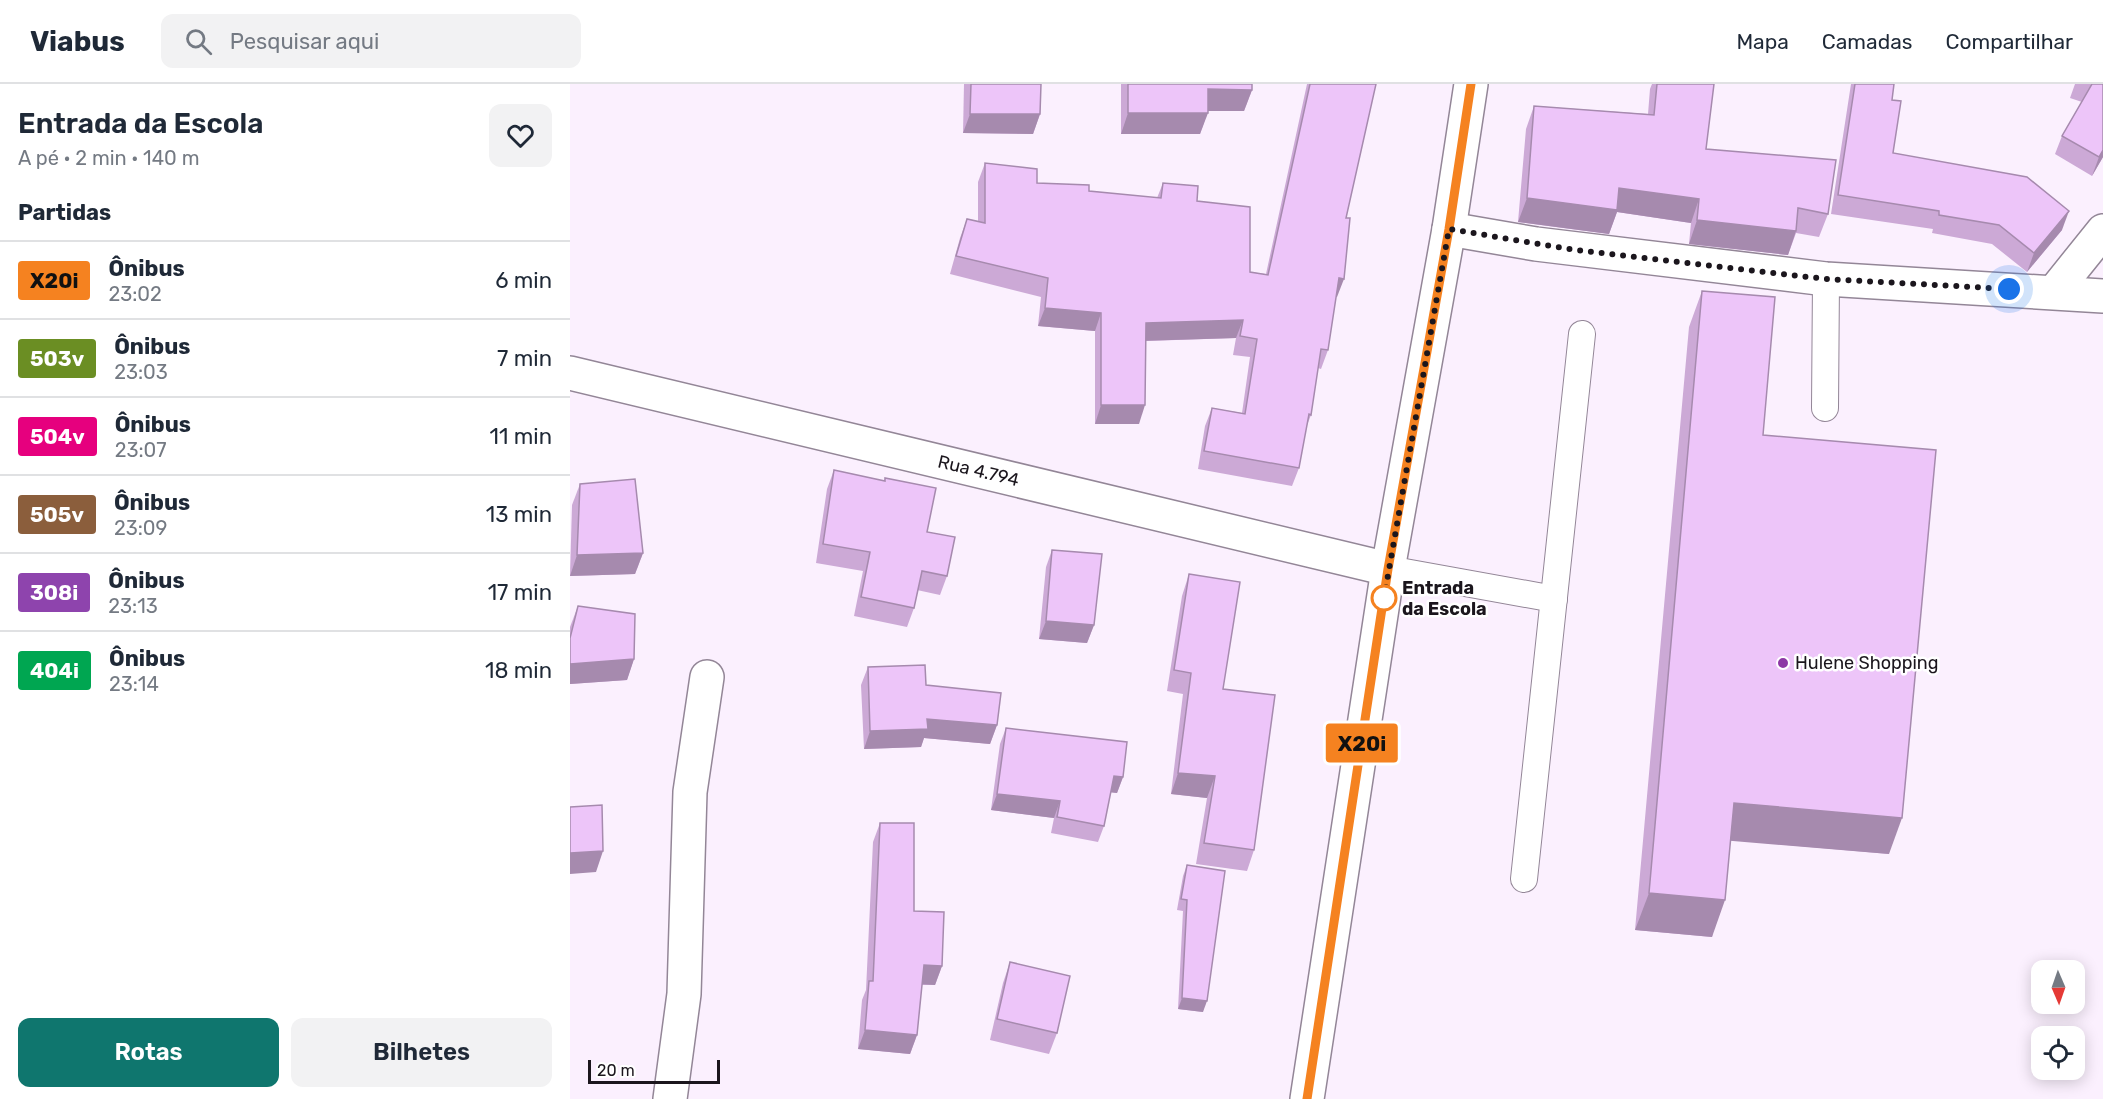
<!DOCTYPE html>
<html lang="pt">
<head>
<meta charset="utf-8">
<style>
  body { margin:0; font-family:Rubik,sans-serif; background:#f2f2f3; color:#1f2937; height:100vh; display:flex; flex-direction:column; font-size:22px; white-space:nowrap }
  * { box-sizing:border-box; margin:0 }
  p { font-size:20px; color:#747a83 }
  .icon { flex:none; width:33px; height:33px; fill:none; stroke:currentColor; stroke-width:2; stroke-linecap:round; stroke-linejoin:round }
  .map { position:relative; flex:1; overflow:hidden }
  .sheet { display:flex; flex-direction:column; background:#fff; width:570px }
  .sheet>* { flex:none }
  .badge { padding:0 12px; border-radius:4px; font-size:21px; line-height:39px }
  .needle { width:39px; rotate:178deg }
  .buttons { position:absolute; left:1461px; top:876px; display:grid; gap:12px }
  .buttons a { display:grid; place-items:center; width:54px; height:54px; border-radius:12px; background:#fff; box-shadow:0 3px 15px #0003; font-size:30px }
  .scale { position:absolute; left:18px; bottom:15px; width:132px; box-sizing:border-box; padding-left:6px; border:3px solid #1b161d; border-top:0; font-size:16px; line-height:21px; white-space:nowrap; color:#1b161d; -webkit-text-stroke:4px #fff; paint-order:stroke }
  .you { position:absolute; width:30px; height:30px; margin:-15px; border:4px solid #fff; border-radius:50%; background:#1a73e8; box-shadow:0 0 0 9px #1a73e833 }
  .map>.badge { position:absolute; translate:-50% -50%; box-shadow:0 0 0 3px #fff }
  h2 { padding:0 18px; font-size:22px; line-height:54px }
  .round { display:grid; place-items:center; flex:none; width:63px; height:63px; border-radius:12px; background:#f2f2f3 }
  .headline { display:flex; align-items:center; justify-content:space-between; height:102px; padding:0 18px }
  h1 { font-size:28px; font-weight:600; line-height:45px }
  .action { display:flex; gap:12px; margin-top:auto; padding:12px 18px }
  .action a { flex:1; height:69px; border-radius:12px; background:#0f766e; color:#fff; font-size:24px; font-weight:600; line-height:69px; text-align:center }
  .action a+a { background:#f2f2f3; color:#1f2937 }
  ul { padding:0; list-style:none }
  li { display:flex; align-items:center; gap:18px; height:78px; padding:0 18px; border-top:2px solid #e0e1e3 }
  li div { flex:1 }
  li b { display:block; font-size:22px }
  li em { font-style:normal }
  li .badge { min-width:66px; font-weight:700; text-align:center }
  header { display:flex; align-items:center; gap:36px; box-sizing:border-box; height:84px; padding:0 30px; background:#fff; border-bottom:2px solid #e0e1e3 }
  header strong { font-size:28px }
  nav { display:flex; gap:33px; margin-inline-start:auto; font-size:21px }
  .search { width:420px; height:54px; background:#f2f2f3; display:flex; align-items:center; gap:15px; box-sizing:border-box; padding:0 21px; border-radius:12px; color:#747a83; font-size:22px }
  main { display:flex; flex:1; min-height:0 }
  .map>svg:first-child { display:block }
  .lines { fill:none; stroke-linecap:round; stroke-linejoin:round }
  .service-casing { stroke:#938697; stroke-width:28 }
  .minor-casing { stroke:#938697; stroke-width:36 }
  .secondary-casing { stroke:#938697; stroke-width:36 }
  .service { stroke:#fff; stroke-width:26 }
  .minor { stroke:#fff; stroke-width:33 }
  .secondary { stroke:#fff; stroke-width:33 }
  .wall { fill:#cca9d6 }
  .shaded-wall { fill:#a68aae }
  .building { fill:#edc5f9; stroke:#a68aae; stroke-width:1.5 }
  .line-casing { stroke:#fff; stroke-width:14 }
  .line { stroke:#f58220; stroke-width:9 }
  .walk { stroke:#1b161d; stroke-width:6; stroke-dasharray:0 10.8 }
  .stop-dot { fill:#fff; stroke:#f58220; stroke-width:3 }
  .poi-dot { fill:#8d37a5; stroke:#fff; stroke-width:2 }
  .labels { text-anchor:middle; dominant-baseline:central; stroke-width:5; stroke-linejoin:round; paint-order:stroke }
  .street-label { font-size:18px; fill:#1b161d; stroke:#fff }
  .stop-label { font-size:18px; font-weight:bold; fill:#1b161d; stroke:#fff; text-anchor:start }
  .poi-label { font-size:18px; fill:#1b161d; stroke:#fff; text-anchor:start }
</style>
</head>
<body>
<header>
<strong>Viabus</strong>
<div class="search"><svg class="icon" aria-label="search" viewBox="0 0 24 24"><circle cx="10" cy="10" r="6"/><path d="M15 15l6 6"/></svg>Pesquisar aqui</div>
<nav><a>Mapa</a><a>Camadas</a><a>Compartilhar</a></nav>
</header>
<main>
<section class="sheet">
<div class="headline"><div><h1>Entrada da Escola</h1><p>A pé · 2 min · 140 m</p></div><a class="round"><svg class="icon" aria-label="heart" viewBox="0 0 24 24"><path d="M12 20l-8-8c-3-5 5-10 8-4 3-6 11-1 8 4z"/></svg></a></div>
<h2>Partidas</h2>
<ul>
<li><span class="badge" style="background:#f58220;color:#111">X20i</span><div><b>Ônibus</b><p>23:02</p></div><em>6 min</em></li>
<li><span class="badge" style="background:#6b8e23;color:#fff">503v</span><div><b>Ônibus</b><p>23:03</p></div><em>7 min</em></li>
<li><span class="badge" style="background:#e6007e;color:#fff">504v</span><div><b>Ônibus</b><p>23:07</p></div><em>11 min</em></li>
<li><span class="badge" style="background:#8b5e3c;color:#fff">505v</span><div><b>Ônibus</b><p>23:09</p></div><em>13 min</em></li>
<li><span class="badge" style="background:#8e44ad;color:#fff">308i</span><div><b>Ônibus</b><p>23:13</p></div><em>17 min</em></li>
<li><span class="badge" style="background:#00a651;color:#fff">404i</span><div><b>Ônibus</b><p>23:14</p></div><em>18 min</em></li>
</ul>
<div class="action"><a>Rotas</a><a>Bilhetes</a></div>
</section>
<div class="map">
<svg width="1533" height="1015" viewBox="0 0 1533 1015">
  <rect width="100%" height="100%" fill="#fbf0fe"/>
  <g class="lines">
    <defs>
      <g id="service">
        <polyline points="1255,324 1256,195"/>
        <polyline points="818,485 984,515"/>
        <polyline points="954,795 1012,250"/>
      </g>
      <g id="minor">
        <polyline points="879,145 966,160 1256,195 1533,212"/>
        <polyline points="1484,208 1533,147"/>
        <path id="s1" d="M0,289L818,485"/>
        <polyline points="100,1015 114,910 120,708 137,593"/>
      </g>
      <polyline id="secondary" points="737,1015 818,485 879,145 901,0"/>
    </defs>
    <!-- service casing -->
    <use href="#service" class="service-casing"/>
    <!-- minor casing -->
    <use href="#minor" class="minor-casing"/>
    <!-- secondary casing -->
    <use href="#secondary" class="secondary-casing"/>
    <!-- service -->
    <use href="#service" class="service"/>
    <!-- minor -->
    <use href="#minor" class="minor"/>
    <!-- secondary -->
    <use href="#secondary" class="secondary"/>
  </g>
  <!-- wall -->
  <g class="wall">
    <polygon points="394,0 471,0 470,30 463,50 393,49"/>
    <polygon points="551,0 682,0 682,6 674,27 638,27 630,50 551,50"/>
    <polygon points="737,0 806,0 776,134 767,213 766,213 758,266 751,285 748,284 741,331 736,344 729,384 722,402 628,385 635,342 642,324 672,329 680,273 663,271 666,254 576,257 569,340 525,340 525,247 468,242 471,213 380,190 390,154 397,135 408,137 408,98 415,79 467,99 519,107 587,114 593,99 627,117 680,188 696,190"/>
    <polygon points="1082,0 1144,0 1136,65 1258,130 1249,153 1226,149 1218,171 1119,160 1121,139 1047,128 1039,150 948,138 956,45 964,22 1078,30 1080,5"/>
    <polygon points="1281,0 1324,0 1322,16 1323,69 1492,146 1457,188 1422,160 1362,149 1363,145 1261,130"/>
    <polygon points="1505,0 1533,0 1533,73 1522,92 1485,70 1492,52 1512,18 1500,14"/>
    <polygon points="1132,207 1193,351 1319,770 1161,756 1142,853 1065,846 1119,243"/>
    <polygon points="264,386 314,397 315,394 357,448 377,492 370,511 347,506 344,524 337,543 284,532 293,487 246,479 257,405"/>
    <polygon points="10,400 73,469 65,490 0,492 2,421"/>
    <polygon points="482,466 524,541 517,559 469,555 476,483"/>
    <polygon points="619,490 653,605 684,766 677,787 626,780 637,714 601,710 613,610 597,607 612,512"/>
    <polygon points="8,522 64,575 57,596 0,600 0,543"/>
    <polygon points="298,583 356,601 427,641 420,660 354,654 351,663 294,665 291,601"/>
    <polygon points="436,644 553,693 547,709 540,708 534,742 528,758 481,749 484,734 421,726 430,660"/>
    <polygon points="310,739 344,827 372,882 365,901 352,901 347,951 340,970 288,965 292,916 296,906 303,758"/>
    <polygon points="617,781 633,928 608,925 613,827 607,826 613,792"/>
    <polygon points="440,878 487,949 479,970 420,956 433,899"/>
  </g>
  <!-- shaded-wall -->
  <g class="shaded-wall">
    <polygon points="638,5 682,6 674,27 630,27"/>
    <polygon points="558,29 638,29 630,50 551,50"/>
    <polygon points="400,30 470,30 463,50 393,49"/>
    <polygon points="1533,66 1533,73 1522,92 1529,73"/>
    <polygon points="1049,104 1129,115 1121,139 1047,128 1039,150 948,138 957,114"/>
    <polygon points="1499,127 1492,146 1457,188 1464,169"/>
    <polygon points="1127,136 1226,147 1218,171 1119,160"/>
    <polygon points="769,194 774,195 767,213 763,213"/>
    <polygon points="475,224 531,229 525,247 468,242"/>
    <polygon points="673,236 666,254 569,257 576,239"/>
    <polygon points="531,321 575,321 569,340 525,340"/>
    <polygon points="73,469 65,490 0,492 7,471"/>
    <polygon points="476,537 524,541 517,559 469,555"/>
    <polygon points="64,575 57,596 0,600 0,580"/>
    <polygon points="357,635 427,641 420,660 354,654 351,663 294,665 300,647"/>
    <polygon points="608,689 645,692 637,714 601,710"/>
    <polygon points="544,692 553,693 547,709 538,708"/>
    <polygon points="427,710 490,717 484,734 421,726"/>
    <polygon points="1164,719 1332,734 1319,770 1151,756"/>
    <polygon points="33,767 26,788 0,790 0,769"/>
    <polygon points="1079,809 1155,816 1142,853 1065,846"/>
    <polygon points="354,881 372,882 365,901 347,900"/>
    <polygon points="612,914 637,917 633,928 608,925"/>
    <polygon points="295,946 347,951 340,970 288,965"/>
  </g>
  <!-- building -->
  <g class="building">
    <polygon points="401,0 471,0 470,30 400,30"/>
    <polygon points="558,0 682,0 682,6 638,5 638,29 558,29"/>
    <polygon points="740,0 806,0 776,134 780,134 774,195 769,194 758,266 751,265 741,331 739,330 729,384 634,367 642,324 675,330 687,255 670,252 673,236 576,239 575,321 531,321 531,229 475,224 478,194 386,172 397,135 415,139 415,79 467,85 467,99 519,101 519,107 591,114 593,99 628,102 627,117 680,123 680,188 698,191"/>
    <polygon points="1087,0 1144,0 1136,65 1266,76 1258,130 1228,124 1226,147 1127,136 1129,115 1049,104 1047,126 957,114 964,22 1084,31"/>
    <polygon points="1285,0 1324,0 1322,16 1331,17 1323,69 1457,93 1499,127 1464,169 1429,141 1369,131 1369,127 1268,111"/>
    <polygon points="1521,0 1533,0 1533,66 1529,73 1492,52 1522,0"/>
    <polygon points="1132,207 1205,213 1193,351 1366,366 1332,734 1164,719 1155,816 1079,809"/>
    <polygon points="264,386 315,397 315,394 366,404 357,448 385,453 377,492 352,487 344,524 291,513 300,468 253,460"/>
    <polygon points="65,395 73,469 7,471 10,400"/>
    <polygon points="482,466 532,470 524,541 476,537"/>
    <polygon points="619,490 670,498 653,605 705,611 684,766 634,759 645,692 608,689 621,589 604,586"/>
    <polygon points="8,522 65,530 64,575 0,580 0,554"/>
    <polygon points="355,581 356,601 431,609 427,641 357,635 358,645 300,647 298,583"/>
    <polygon points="436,644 557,658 553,693 544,692 534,742 487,733 490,717 427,710"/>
    <polygon points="32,721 33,767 0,769 0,723"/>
    <polygon points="310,739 344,739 344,827 374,828 372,882 354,881 347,951 295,946 299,897 303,897"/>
    <polygon points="617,781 655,787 637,917 612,914 617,816 611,815"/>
    <polygon points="440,878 500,892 487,949 427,935"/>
  </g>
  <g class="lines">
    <defs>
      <polyline id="line" points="737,1015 818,485 879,145 901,0"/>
    </defs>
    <!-- line casing -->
    <use href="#line" class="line-casing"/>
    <!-- line -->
    <use href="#line" class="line"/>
    <!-- walk -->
    <polyline class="walk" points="814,514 879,145 1005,166 1256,195 1439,205"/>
  </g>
  <!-- markers -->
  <circle class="stop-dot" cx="814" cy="514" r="12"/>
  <circle class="poi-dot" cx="1213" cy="579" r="6"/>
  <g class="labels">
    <!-- street labels -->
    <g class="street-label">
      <text stroke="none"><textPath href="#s1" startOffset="420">Rua 4.794</textPath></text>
    </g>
    <!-- stop labels -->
    <g class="stop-label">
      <text x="832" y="504">Entrada<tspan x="832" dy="21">da Escola</tspan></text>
    </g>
    <!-- poi labels -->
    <g class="poi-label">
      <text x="1225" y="579">Hulene Shopping</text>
    </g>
  </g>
</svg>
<div class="buttons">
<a><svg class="needle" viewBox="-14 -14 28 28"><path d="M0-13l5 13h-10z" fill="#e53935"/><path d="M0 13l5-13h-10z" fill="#747a83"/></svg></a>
<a><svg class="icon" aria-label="locate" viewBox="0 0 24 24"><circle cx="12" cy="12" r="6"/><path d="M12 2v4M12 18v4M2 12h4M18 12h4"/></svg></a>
</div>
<div class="scale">20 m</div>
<div class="you" style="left:1439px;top:205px"></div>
<b class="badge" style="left:792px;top:659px;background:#f58220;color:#111">X20i</b>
</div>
</main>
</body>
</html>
